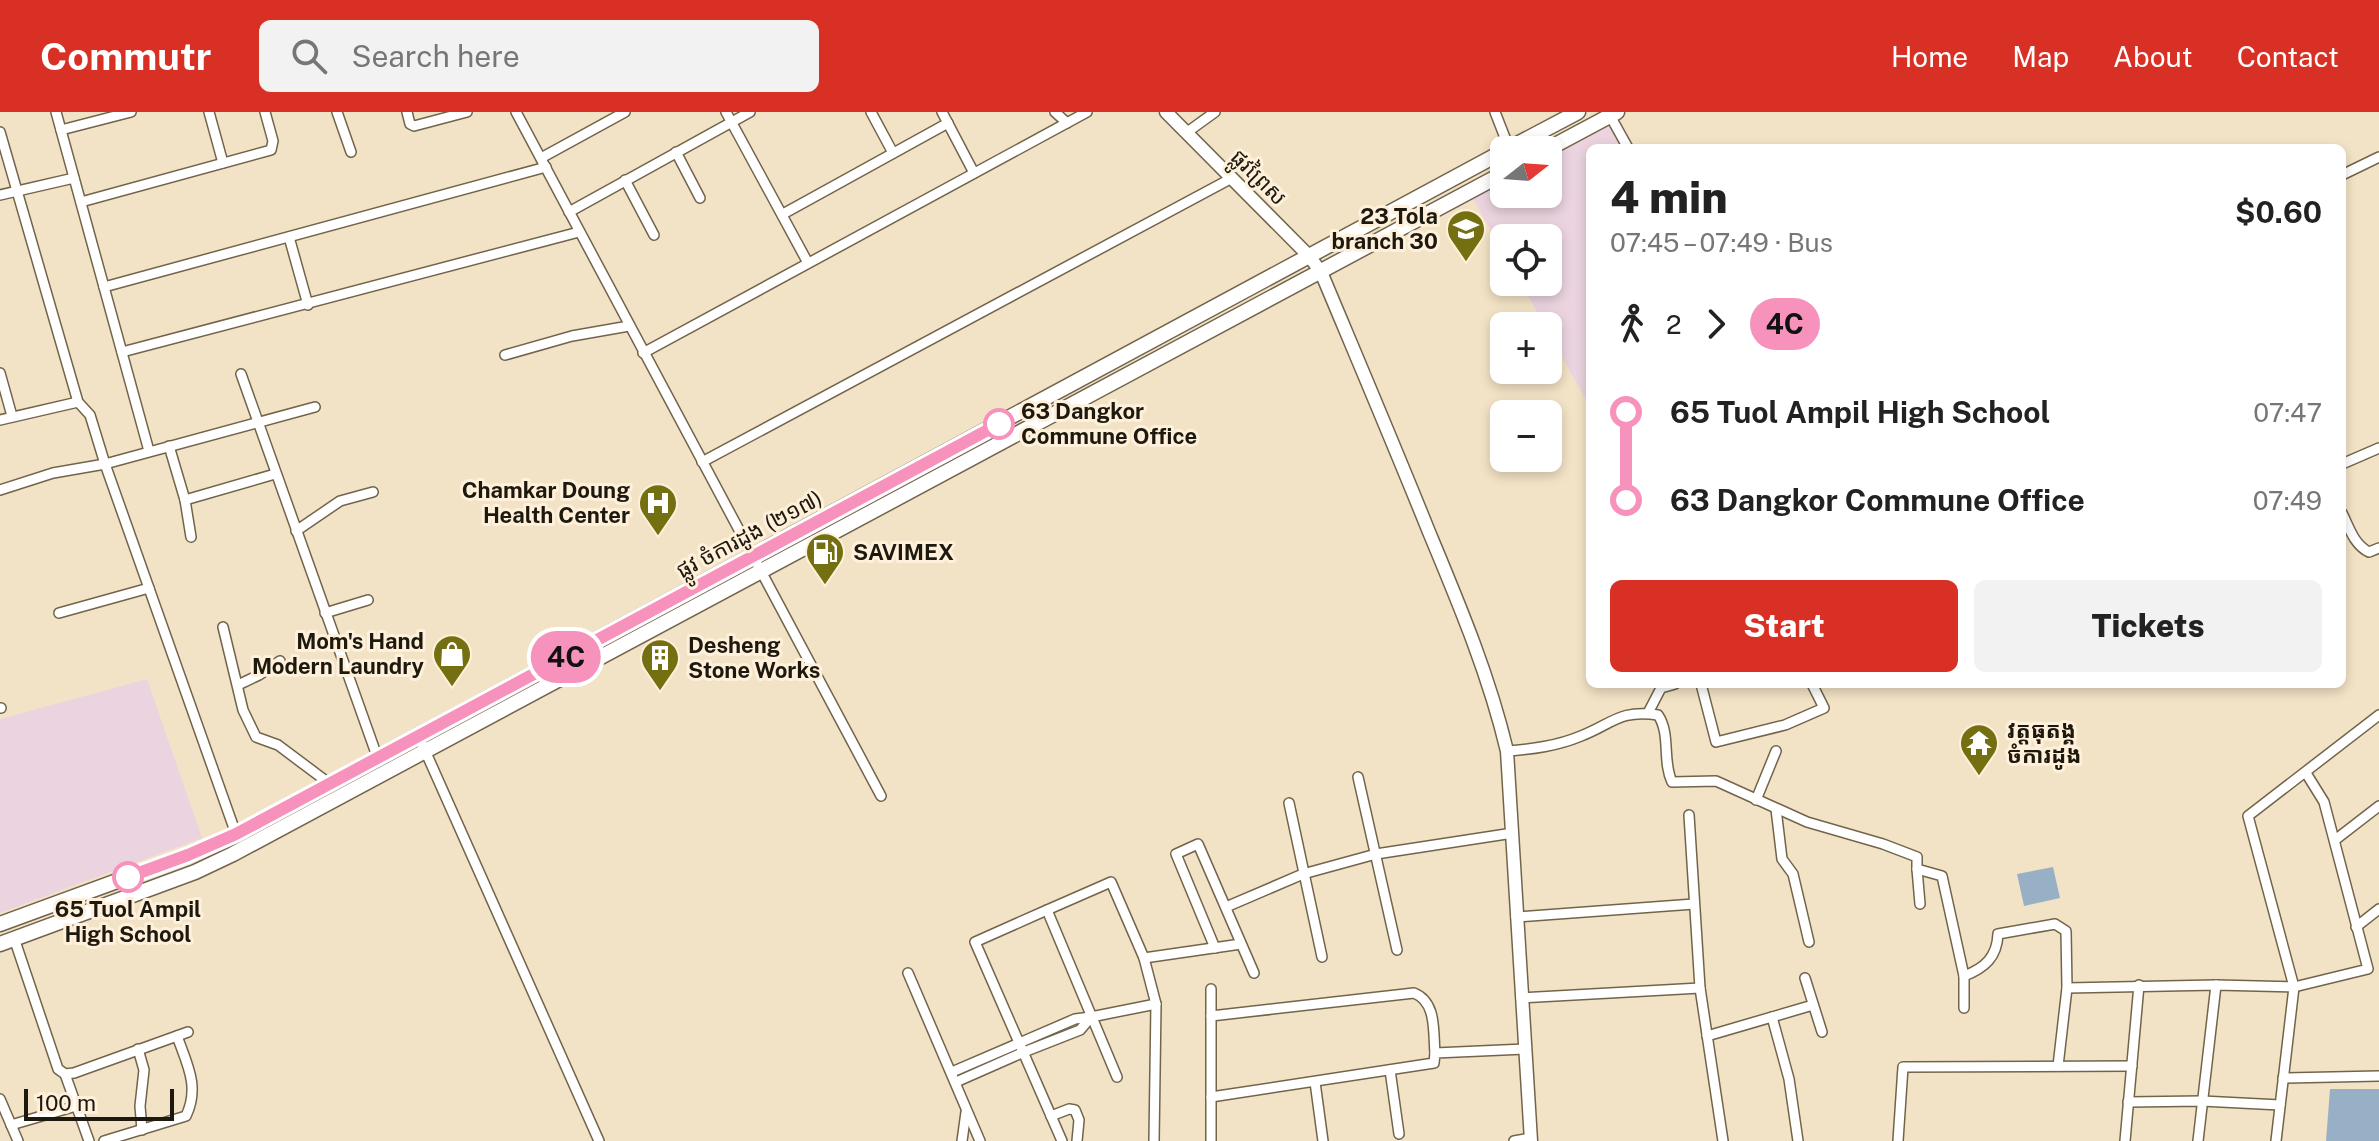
<!DOCTYPE html>
<html lang="en">
<head>
<meta charset="utf-8">
<style>
  body { margin:0; font-family:"Public Sans","Noto Sans Khmer",sans-serif; background:#f2f2f2; color:#222; height:100vh; display:flex; flex-direction:column; font-size:30px; white-space:nowrap }
  * { box-sizing:border-box; margin:0 }
  p { font-size:26px; color:#767676 }
  .icon { flex:none; width:44px; height:44px; fill:none; stroke:currentColor; stroke-width:2; stroke-linecap:round; stroke-linejoin:round }
  .map { position:relative; flex:1; overflow:hidden }
  .details { position:absolute; left:1586px; top:32px; width:760px; height:544px; display:flex; flex-direction:column; background:#fff; border-radius:12px; box-shadow:0 4px 12px #0003 }
  .details>* { flex:none }
  .badge { padding:0 16px; border-radius:26px; font-size:28px; line-height:52px }
  .needle { width:52px; rotate:73deg }
  .fabs { position:absolute; left:1490px; top:24px; display:grid; gap:16px }
  .fabs a { display:grid; place-items:center; width:72px; height:72px; border-radius:12px; background:#fff; box-shadow:0 4px 12px #0003; font-size:40px }
  .scale { position:absolute; left:24px; bottom:20px; width:150px; box-sizing:border-box; padding-left:8px; border:4px solid #1e190e; border-top:0; font-size:22px; line-height:28px; white-space:nowrap; color:#1e190e; -webkit-text-stroke:6px #fef0da; paint-order:stroke }
  .map>.badge { position:absolute; translate:-50% -50%; box-shadow:0 0 0 4px #fff }
  .legs { display:flex; align-items:center; gap:12px; height:88px; padding:0 24px; font-size:26px }
  .legs p { margin-inline-start:auto }
  .summary { display:flex; align-items:center; justify-content:space-between; height:136px; padding:0 24px }
  h1 { font-size:44px; font-weight:800; line-height:60px }
  .cta { display:flex; gap:16px; margin-top:auto; padding:16px 24px }
  .cta a { flex:1; height:92px; border-radius:12px; background:#d93025; color:#fff; font-size:32px; font-weight:800; line-height:92px; text-align:center }
  .cta a+a { background:#f2f2f2; color:#222 }
  ul { padding:0 24px; list-style:none }
  li { display:flex; align-items:center; gap:28px; height:88px; font-size:30px }
  li i { display:grid; place-items:center; width:12px; height:100%; margin:0 10px; background:currentColor }
  li i::after { content:''; width:20px; height:20px; margin:-10px; border:6px solid; border-radius:50%; background:#fff }
  li p { margin-inline-start:auto }
  li:first-child i { background:linear-gradient(#0000 50%,currentColor 0) }
  li:last-child i { background:linear-gradient(currentColor 50%,#0000 0) }
  header { display:flex; align-items:center; gap:48px; box-sizing:border-box; height:112px; padding:0 40px; background:#d93025; color:#fff }
  header strong { font-size:38px }
  nav { display:flex; gap:44px; margin-inline-start:auto; font-size:28px }
  .search { width:560px; height:72px; background:#f2f2f2; display:flex; align-items:center; gap:20px; box-sizing:border-box; padding:0 28px; border-radius:12px; color:#767676; font-size:30px }
  .map>svg:first-child { display:block }
  .education { fill:#ebd4df }
  .water { fill:#98b0c5 }
  .lines { fill:none; stroke-linecap:round; stroke-linejoin:round }
  .street-casing { stroke:#72644b; stroke-width:12 }
  .secondary-casing { stroke:#72644b; stroke-width:15 }
  .primary-casing { stroke:#72644b; stroke-width:17 }
  .street { stroke:#fff; stroke-width:9 }
  .secondary { stroke:#fff; stroke-width:12 }
  .primary { stroke:#fff; stroke-width:14 }
  .line-1-casing { stroke:#fff; stroke-width:18 }
  .line-1 { stroke:#f792bd; stroke-width:12 }
  .stop-1-dot { fill:#fff; stroke:#f792bd; stroke-width:4 }
  .labels { text-anchor:middle; dominant-baseline:central; stroke-width:6; stroke-linejoin:round; paint-order:stroke }
  .street-label { font-size:22px; fill:#1e190e; stroke:#fef0da }
  .poi-label { font-size:22px; font-weight:bold; fill:#1e190e; stroke:#fef0da; text-anchor:end }
  .stop-label { font-size:22px; font-weight:bold; fill:#1e190e; stroke:#fef0da; text-anchor:start }
</style>
</head>
<body>
<header>
<strong>Commutr</strong>
<div class="search"><svg class="icon" aria-label="search" viewBox="0 0 24 24"><circle cx="10" cy="10" r="6"/><path d="M15 15l6 6"/></svg>Search here</div>
<nav><a>Home</a><a>Map</a><a>About</a><a>Contact</a></nav>
</header>
<div class="map">
<svg width="2379" height="1029" viewBox="0 0 2379 1029">
  <rect width="100%" height="100%" fill="#f3e3c6"/>
  <!-- education -->
  <g class="education">
    <polygon points="1612,12 1626,36 1590,36 1590,295 1548,220 1548,214 1545,214 1520,170 1548,170 1548,126 1504,126 1504,142 1472,85 1504,68 1504,82 1548,82 1548,45"/>
    <polygon points="147,567 202,726 0,801 0,607"/>
  </g>
  <!-- water -->
  <g class="water">
    <polygon points="2053,755 2060,786 2024,794 2017,762"/>
    <polygon points="2330,977 2379,977 2379,1029 2326,1029"/>
  </g>
  <g class="lines">
    <defs>
      <g id="street">
        <polyline points="56,0 149,339"/>
        <polyline points="209,0 223,51"/>
        <polyline points="337,0 351,40"/>
        <polyline points="407,0 410,12 414,14 467,0"/>
        <polyline points="516,0 881,684"/>
        <polyline points="726,0 808,151"/>
        <polyline points="871,0 893,41"/>
        <polyline points="942,0 974,61"/>
        <polyline points="1055,0 1067,11"/>
        <polyline points="1495,0 1509,36"/>
        <polyline points="1608,0 1628,36"/>
        <polyline points="61,18 131,0"/>
        <polyline points="0,20 78,290 90,303 105,352 236,722"/>
        <polyline points="1186,21 1215,0"/>
        <polyline points="676,40 700,86"/>
        <polyline points="541,46 625,0"/>
        <polyline points="2342,63 2379,45"/>
        <polyline points="625,68 654,123"/>
        <polyline points="0,83 74,66"/>
        <polyline points="81,90 271,38 273,29 265,0"/>
        <polyline points="569,100 750,0"/>
        <polyline points="783,102 948,11"/>
        <polyline points="289,125 308,193"/>
        <polyline points="104,175 546,55"/>
        <polyline points="122,240 579,120"/>
        <polyline points="643,241 1087,0"/>
        <polyline points="505,243 572,224 629,214"/>
        <polyline points="0,261 12,304"/>
        <polyline points="241,262 378,647"/>
        <polyline points="0,308 78,290"/>
        <polyline points="169,334 185,388 191,425"/>
        <polyline points="702,350 1232,66"/>
        <polyline points="2342,352 2379,336"/>
        <polyline points="0,378 53,361 105,352 315,295"/>
        <polyline points="185,388 275,362"/>
        <path d="M2342,401C2349,415 2354,433 2369,440L2379,436"/>
        <polyline points="296,419 340,389 373,380"/>
        <polyline points="59,501 149,476"/>
        <polyline points="325,501 368,488"/>
        <polyline points="223,515 243,598 256,625 278,633 330,672"/>
        <polyline points="1701,572 1716,630 1785,613 1824,596 1812,572"/>
        <polyline points="238,573 259,563 280,549"/>
        <polyline points="0,596 1,596"/>
        <polyline points="1648,601 1661,576 1675,572"/>
        <polyline points="419,625 599,1029"/>
        <path d="M1507,639C1533,637 1557,634 1581,624C1612,612 1620,597 1658,603C1671,622 1662,649 1672,670L1716,669L1807,710L1883,732L1917,745V757L1942,764L1964,864V896"/>
        <polyline points="1358,665 1397,838"/>
        <polyline points="1756,688 1776,639"/>
        <polyline points="1289,691 1322,845"/>
        <polyline points="1776,697 1782,747 1793,762 1809,830"/>
        <polyline points="1689,703 1700,876 1723,1029"/>
        <polyline points="2335,728 2379,694"/>
        <polyline points="1917,757 1920,792"/>
        <polyline points="1226,795 1303,762 1376,742 1513,721"/>
        <polyline points="1047,798 975,830 1062,1029"/>
        <polyline points="1516,805 1694,792"/>
        <polyline points="2356,815 2379,797"/>
        <polyline points="14,826 58,957 65,962 74,961 188,920"/>
        <polyline points="1215,836 1176,742 1198,732 1254,861"/>
        <polyline points="1144,846 1241,832"/>
        <polyline points="908,861 980,1029"/>
        <path d="M1964,864C1985,856 1997,845 1998,822L2055,812L2066,819L2067,876L2058,954"/>
        <polyline points="1805,866 1822,920"/>
        <polyline points="2067,876 2216,873 2294,875 2368,857 2324,690 2306,661"/>
        <polyline points="1521,886 1700,876"/>
        <path d="M1211,904L1414,881C1437,890 1433,920 1435,941"/>
        <polyline points="1772,905 1789,967 1798,1029"/>
        <polyline points="1707,924 1813,893"/>
        <polyline points="138,937 144,958 140,994 142,1018"/>
        <polyline points="1390,958 1399,1022"/>
        <polyline points="952,960 1075,907 1091,905 1156,892"/>
        <polyline points="65,962 89,1029"/>
        <polyline points="1117,965 1047,798 1111,770 1144,846 1156,892 1154,1029"/>
        <polyline points="2283,966 2379,964"/>
        <polyline points="956,970 1024,940 1080,918 1091,905"/>
        <polyline points="1315,970 1323,1029"/>
        <polyline points="1211,985 1434,951 1435,941 1525,937"/>
        <polyline points="0,987 18,1029"/>
        <polyline points="2128,990 2202,989 2280,993"/>
        <polyline points="1051,1004 1069,997 1075,998 1079,1008 1077,1029"/>
        <polyline points="11,1013 76,994"/>
        <path d="M104,1029L186,1004C200,975 187,952 177,924"/>
        <polyline points="962,1029 966,1000"/>
        <polyline points="1211,1029 1211,877"/>
        <polyline points="1514,1029 1530,1026"/>
        <polyline points="1898,1029 1903,955 2132,954"/>
        <polyline points="2125,1029 2139,873"/>
        <polyline points="2198,1029 2216,873"/>
        <polyline points="2276,1029 2294,875 2248,704 2379,603"/>
      </g>
      <path id="secondary" d="M1166,0L1309,144L1321,160C1357,246 1394,333 1429,420C1459,492 1489,563 1507,639L1531,1029"/>
      <g id="primary">
        <polyline points="1506,38 1578,0"/>
        <polyline points="1546,38 1617,0"/>
        <polyline points="0,812 188,743 236,722 1504,39"/>
        <polyline points="0,832 195,760 233,742 1504,61"/>
      </g>
    </defs>
    <!-- street casing -->
    <use href="#street" class="street-casing"/>
    <!-- secondary casing -->
    <use href="#secondary" class="secondary-casing"/>
    <!-- primary casing -->
    <use href="#primary" class="primary-casing"/>
    <!-- street -->
    <use href="#street" class="street"/>
    <!-- secondary -->
    <use href="#secondary" class="secondary"/>
    <!-- primary -->
    <use href="#primary" class="primary"/>
  </g>
  <g class="lines">
    <defs>
      <polyline id="line-1" points="128,765 188,743 236,722 999,312"/>
    </defs>
    <!-- line-1 casing -->
    <use href="#line-1" class="line-1-casing"/>
    <!-- line-1 -->
    <use href="#line-1" class="line-1"/>
  </g>
  <!-- icons -->
  <defs>
    <symbol id="school-pin" viewBox="-11 -11 22 30"><path d="M0 17L-7.5 6A9.5 9.5 0 1 1 7.5 6Z" fill="#747012" stroke="#fef0da"/><path d="M0-5L7-2L0 1L-7-2ZM-4 1L0 2.5L4 1V4Q0 6-4 4Z" fill="#fff"/></symbol>
    <symbol id="hospital-pin" viewBox="-11 -11 22 30"><path d="M0 17L-7.5 6A9.5 9.5 0 1 1 7.5 6Z" fill="#747012" stroke="#fef0da"/><path d="M-5-5h3v3.5h4V-5h3V5h-3V1.5h-4V5h-3Z" fill="#fff"/></symbol>
    <symbol id="fuel-pin" viewBox="-11 -11 22 30"><path d="M0 17L-7.5 6A9.5 9.5 0 1 1 7.5 6Z" fill="#747012" stroke="#fef0da"/><path d="M-5.5-6h7V0h2V4h1.3V-2.5L3-4.5l.8-.8L6-3V5H2.5V1h-1V6h-7ZM-4.2-4.7v3.2H.2V-4.7Z" fill="#fff"/></symbol>
    <symbol id="shop-pin" viewBox="-11 -11 22 30"><path d="M0 17L-7.5 6A9.5 9.5 0 1 1 7.5 6Z" fill="#747012" stroke="#fef0da"/><path d="M-5-2.5h2.3a2.7 3.5 0 0 1 5.4 0H5L5.5 6h-11ZM-1.5-2.5h3a1.5 2.3 0 0 0-3 0Z" fill="#fff"/></symbol>
    <symbol id="building-pin" viewBox="-11 -11 22 30"><path d="M0 17L-7.5 6A9.5 9.5 0 1 1 7.5 6Z" fill="#747012" stroke="#fef0da"/><path d="M-4-6H4V6H1V3H-1V6H-4ZM-2.5-4.3h1.7v1.8h-1.7ZM.8-4.3h1.7v1.8H.8ZM-2.5-1h1.7V.8h-1.7ZM.8-1h1.7V.8H.8Z" fill="#fff"/></symbol>
    <symbol id="temple-pin" viewBox="-11 -11 22 30"><path d="M0 17L-7.5 6A9.5 9.5 0 1 1 7.5 6Z" fill="#747012" stroke="#fef0da"/><path d="M0-6L5-2H3V0L6.5 2.5H4V6H1.5V3h-3V6H-4V2.5H-6.5L-3 0V-2H-5Z" fill="#fff"/></symbol>
  </defs>
  <g fill-rule="evenodd">
    <use href="#school-pin" x="1444" y="95" width="44" height="60"/>
    <use href="#hospital-pin" x="636" y="369" width="44" height="60"/>
    <use href="#fuel-pin" x="803" y="418" width="44" height="60"/>
    <use href="#shop-pin" x="430" y="520" width="44" height="60"/>
    <use href="#building-pin" x="638" y="524" width="44" height="60"/>
    <use href="#temple-pin" x="1957" y="609" width="44" height="60"/>
  </g>
  <!-- markers -->
  <g class="stop-1-dot">
    <circle cx="999" cy="312" r="14"/>
    <circle cx="128" cy="765" r="14"/>
  </g>
  <g class="labels">
    <!-- street labels -->
    <g class="street-label">
      <text transform="translate(1259 65) rotate(45)">ផ្លូវព្រៃស</text>
      <text transform="translate(749 422) rotate(-28)">ផ្លូវ ចំការដូង (២១៧)</text>
    </g>
    <!-- poi labels -->
    <g class="poi-label">
      <text x="1438" y="104">23 Tola<tspan x="1438" dy="25">branch 30</tspan></text>
      <text x="630" y="378">Chamkar Doung<tspan x="630" dy="25">Health Center</tspan></text>
      <text x="853" y="440" text-anchor="start">SAVIMEX</text>
      <text x="424" y="529">Mom's Hand<tspan x="424" dy="25">Modern Laundry</tspan></text>
      <text x="688" y="533" text-anchor="start">Desheng<tspan x="688" dy="25">Stone Works</tspan></text>
      <text x="2007" y="618" text-anchor="start">វត្តធុតង្គ<tspan x="2007" dy="25">ចំការដូង</tspan></text>
    </g>
    <!-- stop labels -->
    <g class="stop-label">
      <text x="1021" y="299">63 Dangkor<tspan x="1021" dy="25">Commune Office</tspan></text>
      <text x="128" y="797" text-anchor="middle">65 Tuol Ampil<tspan x="128" dy="25">High School</tspan></text>
    </g>
  </g>
</svg>
<div class="fabs">
<a><svg class="needle" viewBox="-14 -14 28 28"><path d="M0-13l5 13h-10z" fill="#e53935"/><path d="M0 13l5-13h-10z" fill="#767676"/></svg></a>
<a><svg class="icon" aria-label="locate" viewBox="0 0 24 24"><circle cx="12" cy="12" r="6"/><path d="M12 2v4M12 18v4M2 12h4M18 12h4"/></svg></a>
<a>+</a>
<a>−</a>
</div>
<div class="scale">100 m</div>
<b class="badge" style="left:566px;top:545px;background:#f792bd;color:#111">4C</b>
<section class="details">
<div class="summary"><div><h1>4 min</h1><p>07:45 – 07:49 · Bus</p></div><b>$0.60</b></div>
<div class="legs"><svg class="icon" aria-label="walk" viewBox="0 0 24 24"><circle cx="13" cy="4" r="2"/><path d="M13 8l-2 6 4 7M11 14l-3 7M7 12l3-4h3l4 4"/></svg>2<svg class="icon" aria-label="forward" viewBox="0 0 24 24"><path d="M9 5l7 7-7 7"/></svg><b class="badge" style="background:#f792bd;color:#111">4C</b></div>
<ul>
<li><i style="color:#f792bd"></i><b>65 Tuol Ampil High School</b><p>07:47</p></li>
<li><i style="color:#f792bd"></i><b>63 Dangkor Commune Office</b><p>07:49</p></li>
</ul>
<div class="cta"><a>Start</a><a>Tickets</a></div>
</section>
</div>
</body>
</html>
